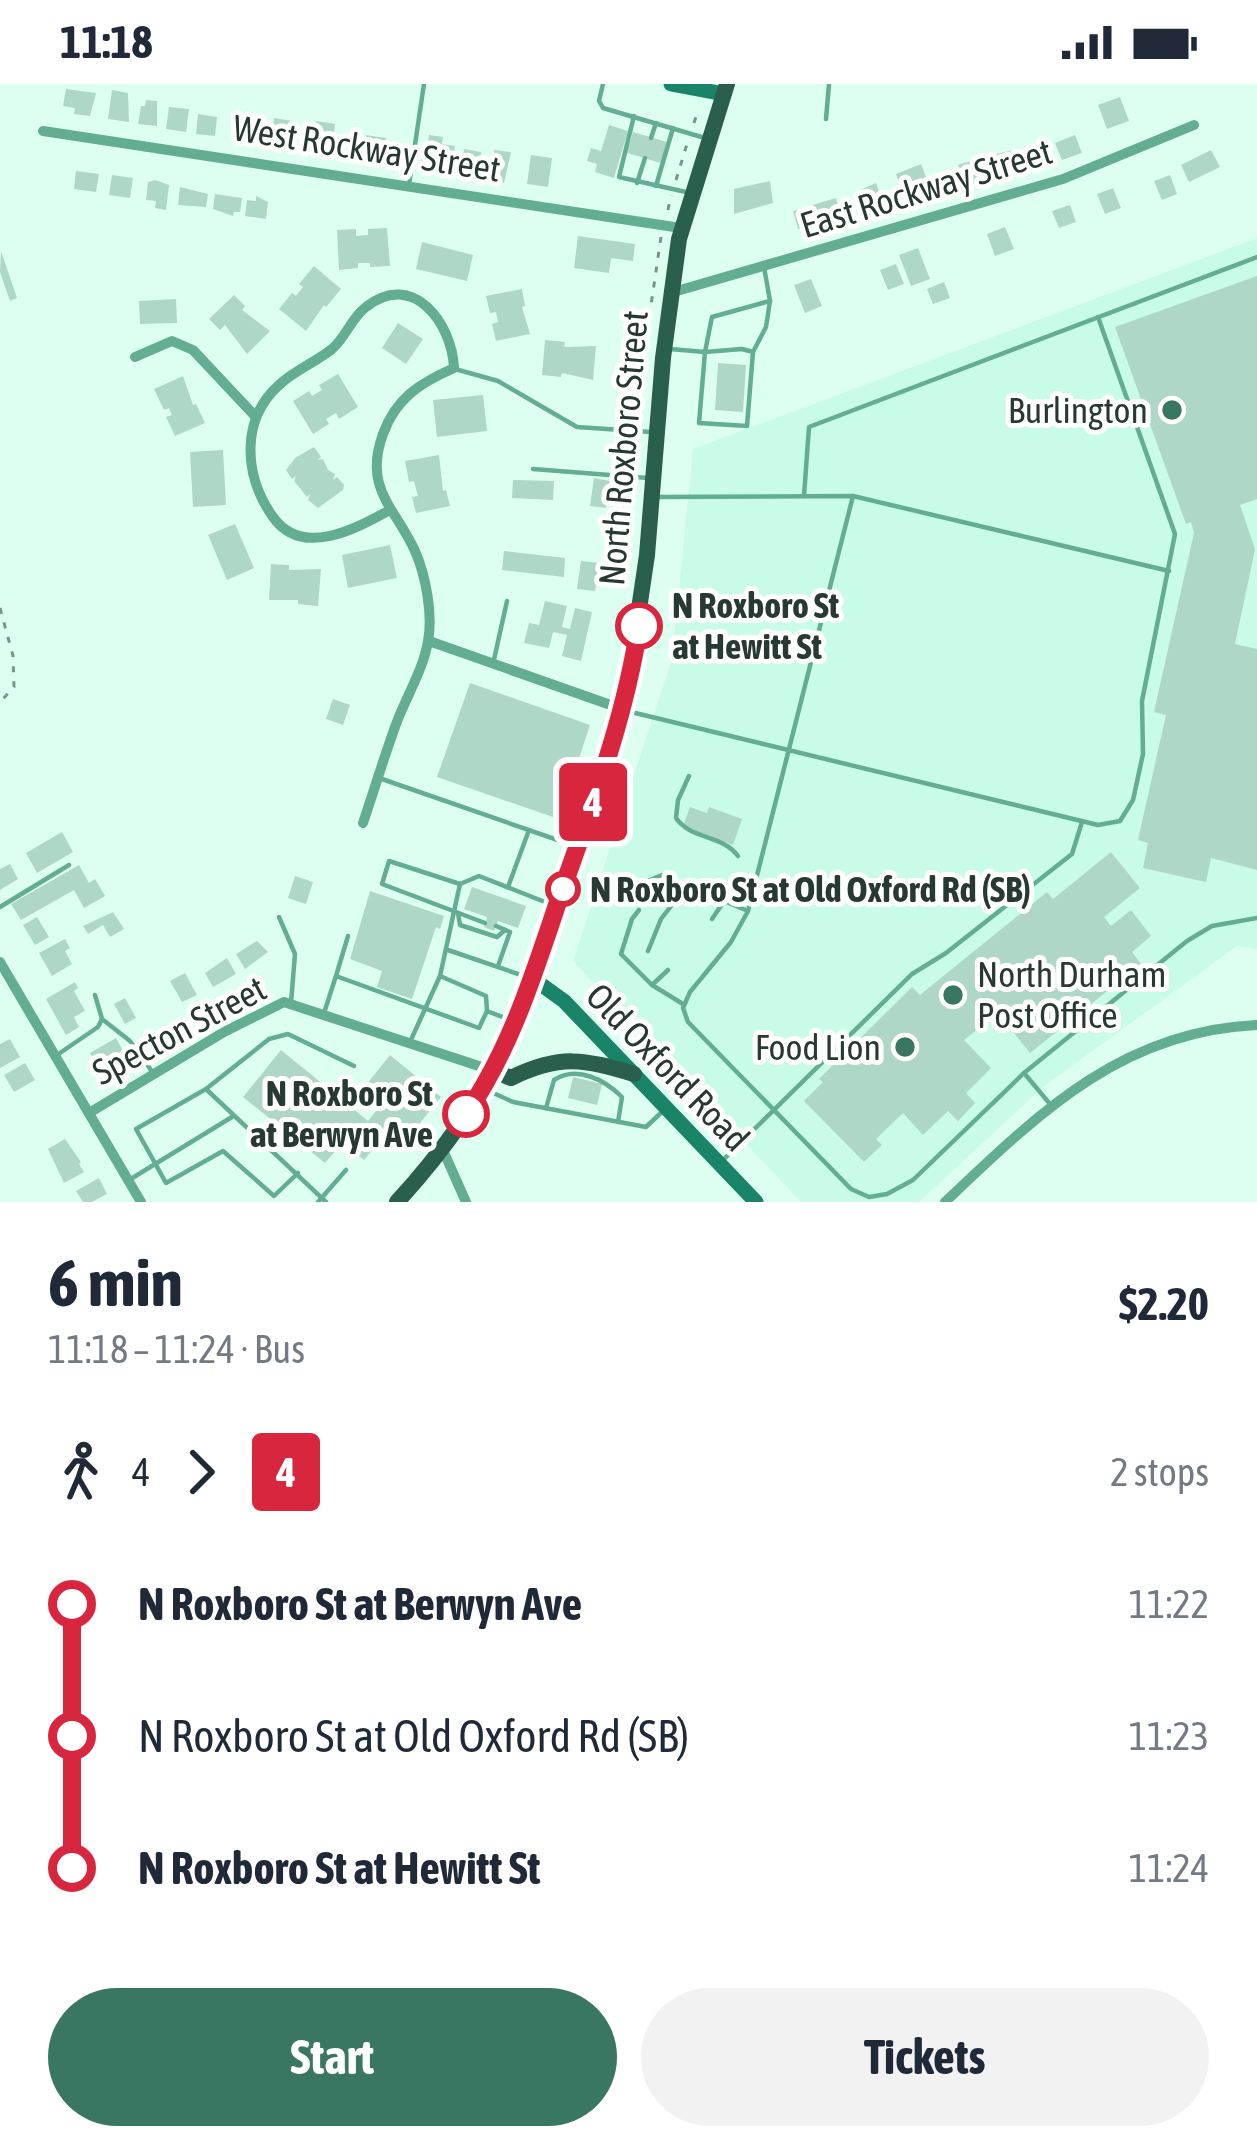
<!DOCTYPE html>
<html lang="en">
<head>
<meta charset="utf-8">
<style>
  body { margin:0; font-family:"Asap Condensed",sans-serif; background:#f2f2f3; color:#1f2937; height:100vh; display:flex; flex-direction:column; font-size:45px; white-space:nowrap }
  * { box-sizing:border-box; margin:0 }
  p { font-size:39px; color:#747a83 }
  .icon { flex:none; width:66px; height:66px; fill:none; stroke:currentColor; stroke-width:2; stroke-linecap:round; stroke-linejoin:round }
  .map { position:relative; height:1118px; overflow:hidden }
  .side { display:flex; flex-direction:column; background:#fff; flex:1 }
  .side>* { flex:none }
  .badge { padding:0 24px; border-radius:9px; font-size:42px; line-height:78px }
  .map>.badge { position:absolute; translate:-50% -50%; box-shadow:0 0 0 6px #fff }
  .legs { display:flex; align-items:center; gap:18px; height:132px; padding:0 48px; font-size:39px }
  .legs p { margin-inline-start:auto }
  .head { display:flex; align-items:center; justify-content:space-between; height:204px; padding:0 48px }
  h1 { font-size:66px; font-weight:700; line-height:90px }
  .primary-button { display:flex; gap:24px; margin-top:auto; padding:24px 48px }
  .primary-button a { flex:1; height:138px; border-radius:72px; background:#397762; color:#fff; font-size:48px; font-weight:700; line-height:138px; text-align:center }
  .primary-button a+a { background:#f2f2f3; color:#1f2937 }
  ul { padding:0 48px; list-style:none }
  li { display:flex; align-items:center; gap:42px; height:132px; font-size:45px }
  li i { display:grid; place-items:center; width:18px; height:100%; margin:0 15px; background:currentColor }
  li i::after { content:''; width:30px; height:30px; margin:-15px; border:9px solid; border-radius:50%; background:#fff }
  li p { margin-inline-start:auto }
  li:first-child i { background:linear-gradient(#0000 50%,currentColor 0) }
  li:last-child i { background:linear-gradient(currentColor 50%,#0000 0) }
  .status { display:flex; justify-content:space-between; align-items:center; height:84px; padding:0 60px; background:#fff; direction:ltr }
  .status svg { height:33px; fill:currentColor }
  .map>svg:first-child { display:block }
  .built { fill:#c8fbe8 }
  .building { fill:#aed7c7 }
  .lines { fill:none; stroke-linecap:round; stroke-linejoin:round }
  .path { stroke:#7b948b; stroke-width:3; stroke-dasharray:6 9; stroke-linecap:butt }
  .lane { stroke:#63ad93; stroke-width:4.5 }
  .street { stroke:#63ad93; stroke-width:10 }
  .secondary { stroke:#1a8468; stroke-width:15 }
  .primary { stroke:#2a5f4e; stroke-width:16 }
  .line-1-casing { stroke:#fff; stroke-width:27 }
  .line-1 { stroke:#d7263d; stroke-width:18 }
  .poi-dot { fill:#397762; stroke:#fff; stroke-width:4.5 }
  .stop-1-dot { fill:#fff; stroke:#d7263d; stroke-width:6 }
  .labels { text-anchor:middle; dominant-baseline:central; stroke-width:10; stroke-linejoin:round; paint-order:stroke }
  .street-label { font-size:36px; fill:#283933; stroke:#fff }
  .poi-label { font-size:36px; fill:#283933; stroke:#fff; text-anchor:end }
  .stop-label { font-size:36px; font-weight:bold; fill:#283933; stroke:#fff; text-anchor:start }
</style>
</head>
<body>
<div class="status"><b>11:18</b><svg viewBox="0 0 49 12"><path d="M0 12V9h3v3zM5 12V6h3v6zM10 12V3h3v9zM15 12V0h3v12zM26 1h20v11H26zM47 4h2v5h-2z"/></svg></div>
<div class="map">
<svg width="1257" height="1118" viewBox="0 0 1257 1118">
  <rect width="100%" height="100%" fill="#ddfff1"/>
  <!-- built -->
  <polygon class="built" points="1257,154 1257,865 1237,862 1043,1003 919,1118 801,1118 573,877 672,575 693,365"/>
  <!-- building -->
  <g class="building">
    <polygon points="66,5 96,9 90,32 74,30 75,24 63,22"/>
    <polygon points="112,6 128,9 129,38 108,35"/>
    <polygon points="1120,13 1129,37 1107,45 1098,21"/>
    <polygon points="146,16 157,17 157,42 138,40 141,22 145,22"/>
    <polygon points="169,23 189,25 186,48 166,45"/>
    <polygon points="198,30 217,33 215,52 196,50"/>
    <polygon points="274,34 292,37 289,57 284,57 283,61 265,59 266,48 272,49"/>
    <polygon points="316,37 335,40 332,64 313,62"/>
    <polygon points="609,41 628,47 614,94 595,88 597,80 587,77 591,64 601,67"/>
    <polygon points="633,48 667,58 661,79 627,69"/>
    <polygon points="366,51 386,54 387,72 364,68"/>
    <polygon points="429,51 443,53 442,60 455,62 452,85 421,78 422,67 428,68 429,62 437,63 428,60"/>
    <polygon points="1075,51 1082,69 1062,76 1055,59"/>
    <polygon points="1041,64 1047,78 1026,86 1021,72"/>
    <polygon points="464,65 481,68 479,90 461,87"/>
    <polygon points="494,66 511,68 504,99 491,93"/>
    <polygon points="1013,66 1019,88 999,93 993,71"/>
    <polygon points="1211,66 1220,83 1189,98 1181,81"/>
    <polygon points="531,71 552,74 548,103 527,100"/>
    <polygon points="974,76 976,82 984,79 989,95 957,106 951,90 960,87 958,81"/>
    <polygon points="921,80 928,98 903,108 896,90"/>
    <polygon points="76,87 99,90 96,108 74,105"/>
    <polygon points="112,91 133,94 130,114 109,111"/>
    <polygon points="1170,91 1177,110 1162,116 1154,97"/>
    <polygon points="155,96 169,101 166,126 155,124 156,117 146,116 148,98"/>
    <polygon points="770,97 773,119 734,130 734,105"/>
    <polygon points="876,99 885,124 862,133 859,125 866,123 860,106"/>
    <polygon points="180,103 208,110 206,123 178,121"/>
    <polygon points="1113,104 1121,124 1105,130 1097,110"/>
    <polygon points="215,110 242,114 240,128 234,128 233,132 213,125"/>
    <polygon points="256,112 268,118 266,135 245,132 247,116 256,117"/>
    <polygon points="836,114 841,133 798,145 793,127"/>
    <polygon points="1070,121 1076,138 1059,144 1052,127"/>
    <polygon points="1005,143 1014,165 995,172 987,150"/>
    <polygon points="387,144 390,182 370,183 370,179 358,179 358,184 339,186 337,146 356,145 356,152 368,151 368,145"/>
    <polygon points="578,152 635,160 633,177 611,174 609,189 574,184"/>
    <polygon points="422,158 473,171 467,197 416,185"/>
    <polygon points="918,164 930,195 911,202 899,171"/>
    <polygon points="1,167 17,214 10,217 0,188"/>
    <polygon points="896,180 904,200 888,206 880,186"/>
    <polygon points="314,182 341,205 326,223 324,221 306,247 279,225 292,209 296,212 303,203 299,200"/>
    <polygon points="1257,192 1257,415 1240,421 1255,465 1235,560 1257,565 1257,786 1211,774 1206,798 1143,784 1148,759 1138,756 1166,631 1154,628 1194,449 1191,438 1186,440 1115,243"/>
    <polygon points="811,195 822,222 805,229 794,201"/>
    <polygon points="944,198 950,214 933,220 927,205"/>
    <polygon points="522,205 525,222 522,223 530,250 496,257 492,240 498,238 496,228 490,229 486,212"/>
    <polygon points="234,211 245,222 242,226 270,247 247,270 225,241 220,246 209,235"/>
    <polygon points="176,215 177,239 140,240 139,217"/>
    <polygon points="398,239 423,255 406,280 382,264"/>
    <polygon points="545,256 565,258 564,263 596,262 593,296 562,289 561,293 542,291"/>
    <polygon points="718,279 746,281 743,328 715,326"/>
    <polygon points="338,290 358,323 339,335 336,329 326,335 329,340 313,350 293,317 309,307 312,312 322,306 319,301"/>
    <polygon points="183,292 193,321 196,320 205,339 175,352 166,333 172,331 169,324 164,326 154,305"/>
    <polygon points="483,311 487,347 437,353 433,316"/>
    <polygon points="314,363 321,373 317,376 323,375 328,386 335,390 333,396 337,393 344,401 343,406 318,424 308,416 310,410 307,413 294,397 296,392 292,395 286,386 295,374"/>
    <polygon points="223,366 226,421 193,423 190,368"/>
    <polygon points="439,371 443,407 446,406 450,422 416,429 412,413 418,412 414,397 409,398 405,377"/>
    <polygon points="594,394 610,397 606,424 590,422"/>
    <polygon points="513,396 554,397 553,416 512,414"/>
    <polygon points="235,440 254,484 227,496 208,451"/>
    <polygon points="390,461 397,494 348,504 342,471"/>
    <polygon points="504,467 565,474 564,493 502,486"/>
    <polygon points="581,477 599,479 595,507 577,505"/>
    <polygon points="271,480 289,481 289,486 321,485 318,522 298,520 298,516 269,516"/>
    <polygon points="545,517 567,522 562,543 570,545 575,524 592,528 581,577 562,572 567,551 553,548 549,564 524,559 529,539 539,541"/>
    <polygon points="470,599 590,641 559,735 437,693"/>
    <polygon points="333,615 350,621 343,641 326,635"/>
    <polygon points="690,723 707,729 709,723 742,735 733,761 683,742"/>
    <polygon points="62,748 73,768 37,789 26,769"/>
    <polygon points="1111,768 1140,804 1104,833 1111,842 1131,826 1151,852 1132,868 1141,880 1030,969 998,929 964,956 991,984 966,1009 975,1019 958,1037 948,1027 923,1051 903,1029 876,1055 882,1061 864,1078 804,1017 823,998 819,995 912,903 920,911 1047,808 1053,815"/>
    <polygon points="10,780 18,795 0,806 0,785"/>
    <polygon points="79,781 89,799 95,795 105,812 84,824 74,806 21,836 11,820"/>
    <polygon points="295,792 313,798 306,820 288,814"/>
    <polygon points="472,803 526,822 518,844 498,837 494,847 484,843 487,833 464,825"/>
    <polygon points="370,807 444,832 440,845 436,843 412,915 377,903 382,887 350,875"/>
    <polygon points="113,828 124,845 110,853 103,841 88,850 83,842"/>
    <polygon points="37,833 49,853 35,861 23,841"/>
    <polygon points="65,855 70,864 65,867 72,880 52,892 39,869"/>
    <polygon points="257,857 268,868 245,885 236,870"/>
    <polygon points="227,874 236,890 213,903 205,889"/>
    <polygon points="185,889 197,911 182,918 170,897"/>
    <polygon points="75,898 78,904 74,907 85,927 74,933 79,943 66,951 46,915"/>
    <polygon points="125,914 136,934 125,940 114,920"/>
    <polygon points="116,954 126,972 100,987 90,969"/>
    <polygon points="10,955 20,973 0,984 0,960"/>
    <polygon points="281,966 368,1037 385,1016 366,1001 390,971 441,1013 398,1066 383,1053 364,1076 342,1059 325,1079 243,1013"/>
    <polygon points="25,979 35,996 14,1008 4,991"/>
    <polygon points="573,993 602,1000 597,1021 568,1014"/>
    <polygon points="65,1055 81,1078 79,1080 84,1088 64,1099 48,1065"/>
    <polygon points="99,1094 107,1110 92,1118 83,1118 76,1107"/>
  </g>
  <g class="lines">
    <!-- path -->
    <g class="path">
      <polyline points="694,39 697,29"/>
      <polyline points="676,96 687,60"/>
      <polyline points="668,126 671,111"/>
      <polyline points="634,337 661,153"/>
      <polyline points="630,385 632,353"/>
      <polyline points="0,524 13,572 14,603 0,618"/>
    </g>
    <!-- lane -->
    <g class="lane">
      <polyline points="603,0 599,17 603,24 705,54"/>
      <polyline points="634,32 619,93 686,108"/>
      <polyline points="826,35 829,0"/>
      <polyline points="651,54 656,39"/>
      <polyline points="637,99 645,74"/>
      <polyline points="409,101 424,0"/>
      <polyline points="656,102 673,44"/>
      <polyline points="670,265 705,268 712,233 770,217 764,183"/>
      <polyline points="753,268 742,265 705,268 699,339 747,342 753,268 766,243 770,217"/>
      <polyline points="455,285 498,297 577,343 651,348"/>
      <polyline points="533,385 648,394"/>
      <polyline points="804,412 809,343 1257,173"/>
      <polyline points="853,412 748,827 731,858 690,908 683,924 688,938 851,1105 869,1113 887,1110 913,1096 1024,989 1187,857 1212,842 1257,834"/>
      <polyline points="657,413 853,412 1169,487"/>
      <polyline points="493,580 507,517"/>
      <polyline points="627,627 1098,741 1120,737 1133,716 1143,670 1142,617 1175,450 1098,233"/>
      <path d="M689,692L678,716L676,734C691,756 722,750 738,772"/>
      <polyline points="379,694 572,761"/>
      <polyline points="460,800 389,777 382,800 485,839"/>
      <polyline points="508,803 529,746"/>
      <polyline points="642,819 645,798 662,791 748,827"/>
      <polyline points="0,823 69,781"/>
      <polyline points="639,826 632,835 621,870 652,901 668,886"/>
      <polyline points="458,829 460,841 497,853 505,846"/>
      <polyline points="279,833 295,870 291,919"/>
      <polyline points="712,835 725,816"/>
      <polyline points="496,842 510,848 498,882"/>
      <polyline points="448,866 527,893"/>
      <polyline points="648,867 661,835 688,800"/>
      <polyline points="336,892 348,852"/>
      <polyline points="440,892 486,912 487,927 510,936"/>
      <polyline points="652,901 683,920"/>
      <polyline points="324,929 336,892 479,944 487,927"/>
      <polyline points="102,935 130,957 151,986"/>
      <polyline points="410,958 440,892 460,800 479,792 550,820"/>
      <polyline points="57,971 98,943 102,935 95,911"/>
      <polyline points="1024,989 1050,1020"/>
      <polyline points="206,1005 326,1118"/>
      <polyline points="489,1007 513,1018 646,1043 664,1026"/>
      <path d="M546,1024L554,996C577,981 605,996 622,1013L618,1038"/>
      <polyline points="724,1075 912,890 946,869 1072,770 1082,738"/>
      <polyline points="298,1089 274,1112 223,1067 166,1099 136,1045 206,1005 269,955 288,950 354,982"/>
      <polyline points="129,1096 232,1033"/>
      <polyline points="318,1118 346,1086"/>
    </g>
    <!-- street -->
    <g class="street">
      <polyline points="43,47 681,144"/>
      <polyline points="670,209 1063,95 1194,41"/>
      <polyline points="135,273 172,257 193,266 255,332"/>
      <polyline points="429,557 622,625"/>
      <path d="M363,739C375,704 385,669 398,635C408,610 424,583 428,557C433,531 426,492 415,467C395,423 363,405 383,350C396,314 420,299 454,284C452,239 413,186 366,223C352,233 346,253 332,265C316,278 295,286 279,301C240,336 244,392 273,433C302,474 355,445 388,427"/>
      <polyline points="0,878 141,1118"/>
      <polyline points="89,1029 224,948 284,918 494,987"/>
      <polyline points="442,1064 466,1118"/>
      <path d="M945,1118C1038,1030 1121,947 1257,941"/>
    </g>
    <!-- secondary -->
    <g class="secondary">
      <polyline points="671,0 724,10"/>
      <polyline points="532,894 564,917 756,1118"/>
    </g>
    <!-- primary -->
    <g class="primary">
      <path d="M494,987L511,994C560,970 584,975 634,990"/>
      <path d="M397,1118C438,1073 476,1022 503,968L612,663L627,606L647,471L663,274L679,155L727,0"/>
    </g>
  </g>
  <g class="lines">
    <defs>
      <path id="line-1" d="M466,1030C512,963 535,886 561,809C592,721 625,635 639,542"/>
    </defs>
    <!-- line-1 casing -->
    <use href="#line-1" class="line-1-casing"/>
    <!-- line-1 -->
    <use href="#line-1" class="line-1"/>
  </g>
  <!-- markers -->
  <g class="poi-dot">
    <circle cx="1172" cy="326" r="12"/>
    <circle cx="953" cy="911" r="12"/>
    <circle cx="905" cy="963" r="12"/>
  </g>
  <g class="stop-1-dot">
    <circle cx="639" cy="542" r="21"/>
    <circle cx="563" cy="805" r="15"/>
    <circle cx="466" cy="1030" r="21"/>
  </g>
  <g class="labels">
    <!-- street labels -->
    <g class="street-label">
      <text transform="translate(367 64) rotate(9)">West Rockway Street</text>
      <text transform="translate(926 104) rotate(-17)">East Rockway Street</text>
      <text transform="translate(623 364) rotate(-85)">North Roxboro Street</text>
      <text transform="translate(179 946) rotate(-28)">Specton Street</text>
      <text transform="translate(668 983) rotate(46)">Old Oxford Road</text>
    </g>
    <!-- poi labels -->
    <g class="poi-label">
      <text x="1148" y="326">Burlington</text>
      <text x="977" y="890" text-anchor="start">North Durham<tspan x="977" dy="41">Post Office</tspan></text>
      <text x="881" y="963">Food Lion</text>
    </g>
    <!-- stop labels -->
    <g class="stop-label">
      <text x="672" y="521">N Roxboro St<tspan x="672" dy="41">at Hewitt St</tspan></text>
      <text x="590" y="805">N Roxboro St at Old Oxford Rd (SB)</text>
      <text x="433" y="1009" text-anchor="end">N Roxboro St<tspan x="433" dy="41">at Berwyn Ave</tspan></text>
    </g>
  </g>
</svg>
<b class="badge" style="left:593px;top:718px;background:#d7263d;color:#fff">4</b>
</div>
<section class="side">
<div class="head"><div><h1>6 min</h1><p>11:18 – 11:24 · Bus</p></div><b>$2.20</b></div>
<div class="legs"><svg class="icon" aria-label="walk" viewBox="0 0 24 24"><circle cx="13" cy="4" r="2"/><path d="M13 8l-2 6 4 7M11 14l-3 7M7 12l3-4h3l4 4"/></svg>4<svg class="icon" aria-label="forward" viewBox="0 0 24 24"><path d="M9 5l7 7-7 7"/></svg><b class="badge" style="background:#d7263d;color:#fff">4</b><p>2 stops</p></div>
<ul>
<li><i style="color:#d7263d"></i><b>N Roxboro St at Berwyn Ave</b><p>11:22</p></li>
<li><i style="color:#d7263d"></i><span>N Roxboro St at Old Oxford Rd (SB)</span><p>11:23</p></li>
<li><i style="color:#d7263d"></i><b>N Roxboro St at Hewitt St</b><p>11:24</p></li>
</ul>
<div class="primary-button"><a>Start</a><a>Tickets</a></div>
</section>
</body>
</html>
